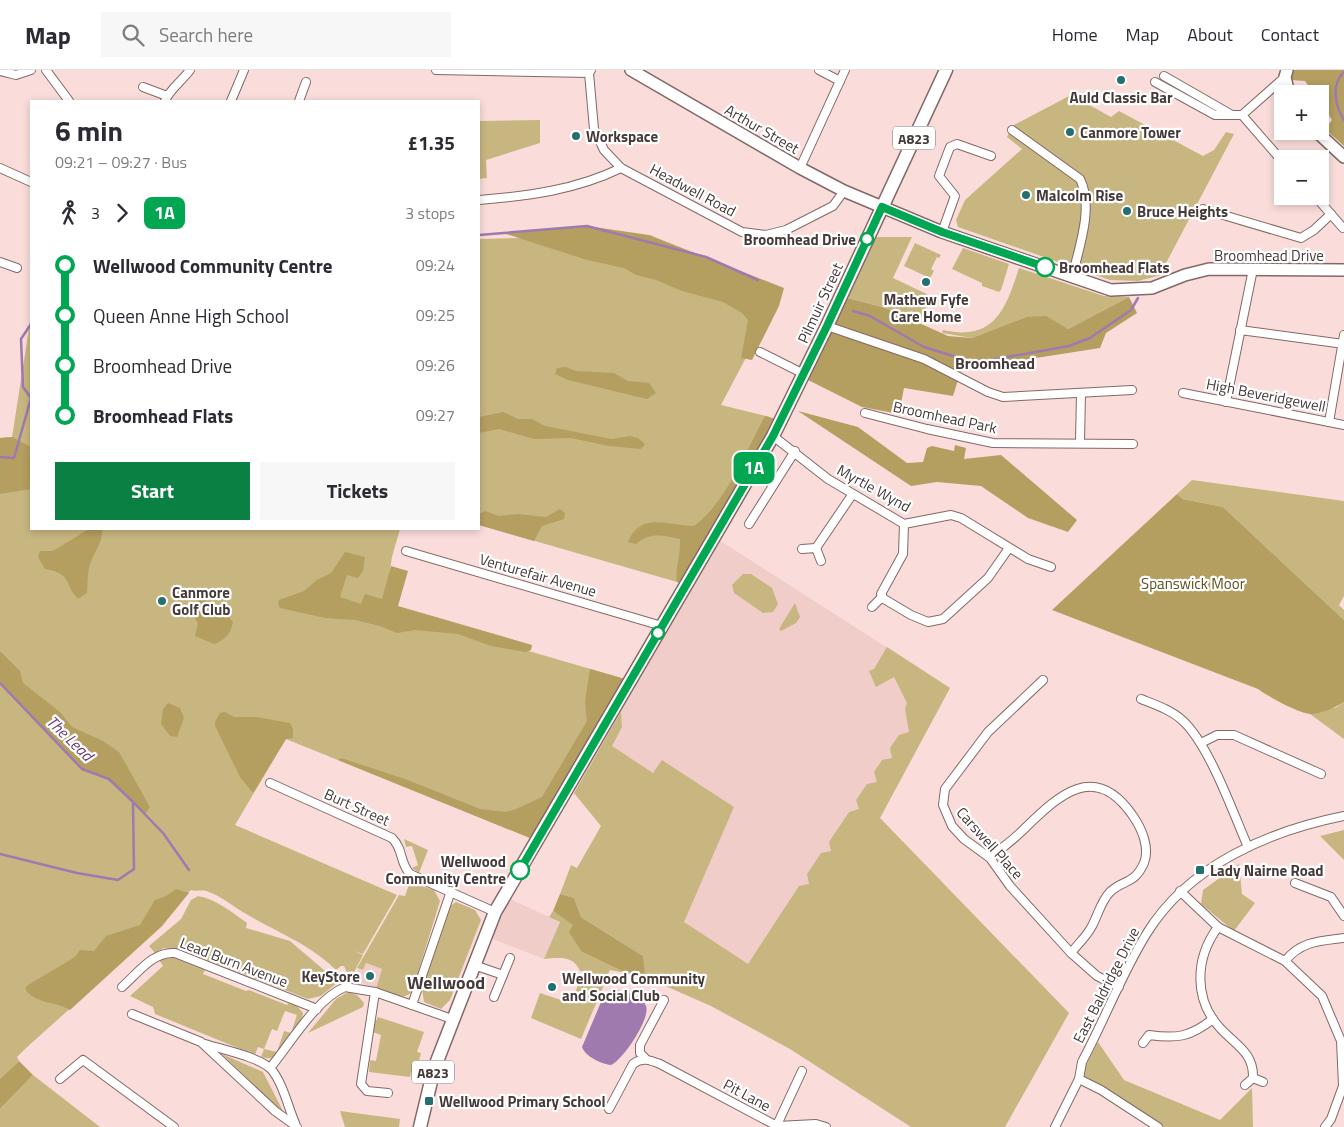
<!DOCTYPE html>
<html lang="en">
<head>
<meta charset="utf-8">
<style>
  body { margin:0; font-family:"Titillium Web",sans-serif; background:#f7f7f7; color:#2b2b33; height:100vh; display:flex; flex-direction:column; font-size:19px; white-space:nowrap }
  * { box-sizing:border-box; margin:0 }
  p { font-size:16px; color:#7c7c81 }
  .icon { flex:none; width:28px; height:28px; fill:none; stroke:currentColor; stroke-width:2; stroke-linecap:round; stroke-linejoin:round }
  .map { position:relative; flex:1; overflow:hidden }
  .side { position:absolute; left:30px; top:30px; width:450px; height:430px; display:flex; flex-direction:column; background:#fff; border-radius:0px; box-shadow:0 2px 8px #0003 }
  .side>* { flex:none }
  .badge { padding:0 10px; border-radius:8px; font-size:18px; line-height:32px }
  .tools { position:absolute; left:1274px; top:15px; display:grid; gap:10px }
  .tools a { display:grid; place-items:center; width:55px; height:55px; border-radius:0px; background:#fff; box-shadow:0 2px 8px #0003; font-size:25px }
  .map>.badge { position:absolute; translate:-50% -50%; box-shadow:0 0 0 2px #fff }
  .legs { display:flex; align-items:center; gap:8px; height:55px; padding:0 25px; font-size:16px }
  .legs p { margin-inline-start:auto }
  .headline { display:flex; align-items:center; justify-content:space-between; height:85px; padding:0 25px }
  h1 { font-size:28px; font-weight:700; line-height:38px }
  .action { display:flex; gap:10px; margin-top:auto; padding:10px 25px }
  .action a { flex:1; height:58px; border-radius:0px; background:#0b8043; color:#fff; font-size:20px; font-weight:700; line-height:58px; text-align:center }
  .action a+a { background:#f7f7f7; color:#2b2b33 }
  ul { padding:0 25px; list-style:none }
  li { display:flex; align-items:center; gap:18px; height:50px; font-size:19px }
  li i { display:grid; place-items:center; width:8px; height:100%; margin:0 6px; background:currentColor }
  li i::after { content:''; width:12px; height:12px; margin:-6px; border:4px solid; border-radius:50%; background:#fff }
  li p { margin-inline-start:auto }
  li:first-child i { background:linear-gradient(#0000 50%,currentColor 0) }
  li:last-child i { background:linear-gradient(currentColor 50%,#0000 0) }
  header { display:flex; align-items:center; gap:30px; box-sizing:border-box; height:70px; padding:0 25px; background:#fff; border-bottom:1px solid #e1e1e2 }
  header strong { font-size:24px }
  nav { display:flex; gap:28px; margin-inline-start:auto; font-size:18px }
  .search { width:350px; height:45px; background:#f7f7f7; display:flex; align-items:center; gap:12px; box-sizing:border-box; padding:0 18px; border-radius:0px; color:#7c7c81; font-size:19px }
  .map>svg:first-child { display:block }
  .built { fill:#f1cdca }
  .green { fill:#c8b680; fill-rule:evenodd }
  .forest { fill:#b49f60 }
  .water { fill:#9e7aaf }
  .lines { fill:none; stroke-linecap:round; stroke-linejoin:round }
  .stream { stroke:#9e7aaf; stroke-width:2.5 }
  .street-casing { stroke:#826967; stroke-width:10 }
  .secondary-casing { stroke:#826967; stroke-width:14 }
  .primary-casing { stroke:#826967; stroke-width:15 }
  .street { stroke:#fff; stroke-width:8 }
  .secondary { stroke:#fff; stroke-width:11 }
  .primary { stroke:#fff; stroke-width:12 }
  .line-1-casing { stroke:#fff; stroke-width:11 }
  .line-1 { stroke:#00a651; stroke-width:8 }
  .poi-dot { fill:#246f6f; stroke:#fff; stroke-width:2 }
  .stop-1-dot { fill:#fff; stroke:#00a651; stroke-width:2.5 }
  .labels { text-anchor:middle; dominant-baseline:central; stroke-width:4.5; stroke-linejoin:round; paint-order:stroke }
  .shield { fill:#fff; stroke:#7d7574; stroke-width:1 }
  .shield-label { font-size:14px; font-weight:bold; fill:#453a39 }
  .poi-label { font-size:15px; font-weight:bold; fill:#453a39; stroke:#fff; text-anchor:start }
  .street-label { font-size:15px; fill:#453a39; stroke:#fff }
  .stop-label { font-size:15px; font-weight:bold; fill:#453a39; stroke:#fff; text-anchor:end }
  .park-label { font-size:15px; fill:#60501f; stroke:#fff }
  .neighbourhood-label { font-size:16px; font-weight:bold; fill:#453a39; stroke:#fff }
  .water-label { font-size:16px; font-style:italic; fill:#67387a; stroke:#fff }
  .quarter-label { font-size:18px; font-weight:bold; fill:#453a39; stroke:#fff }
</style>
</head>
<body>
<header>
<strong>Map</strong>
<div class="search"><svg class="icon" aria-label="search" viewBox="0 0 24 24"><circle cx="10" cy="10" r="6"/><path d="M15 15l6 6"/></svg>Search here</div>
<nav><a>Home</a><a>Map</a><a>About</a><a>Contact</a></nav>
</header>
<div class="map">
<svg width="1344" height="1057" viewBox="0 0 1344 1057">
  <rect width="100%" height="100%" fill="#fadddb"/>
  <!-- built -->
  <g class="built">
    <polygon points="719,470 950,618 880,748 1069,943 911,1057 790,979 711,936 643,906 645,901 601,756 574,723"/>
    <polygon points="510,829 560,852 544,889 490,868"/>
    <polygon points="366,893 382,899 376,919 354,910 358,899 363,900"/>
  </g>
  <!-- green -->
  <g class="green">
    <polygon points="1071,25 1111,47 1119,41 1203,86 1214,80 1226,62 1234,64 1165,195 1165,204 1138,211 1110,210 958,157 956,150 965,130 1022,79 1007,67 1012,56"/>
    <polygon points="540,50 540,73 486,90 487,108 479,109 479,51"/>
    <polygon points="650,165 779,225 721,335 770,347 677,512 479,455 479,169"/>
    <polygon points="876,167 912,167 893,208 931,226 920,252 886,238 847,228"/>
    <polygon points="915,173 941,185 939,188 937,187 931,199 934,201 930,208 904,196"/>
    <polygon points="963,178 1009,194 1001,220 999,222 982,216 982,213 952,199"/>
    <path d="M1019,198L1104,226L1129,227L1068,259L1026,247L972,268L942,263L943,260C995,272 1006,238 1019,198Z"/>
    <path d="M31,246V459H400L392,487L384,539L625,609L530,768L286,669L235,755L397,825L363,884L354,881L363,885L352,906L348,905L344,896H341L336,900C311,875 279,863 248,845C235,838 223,827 209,822C203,819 195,822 191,820L180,831L162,856L25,979L17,987L19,991L0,1009V368L12,367Z"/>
    <polygon points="1192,410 1344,431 1344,526 1339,535 1344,540 1344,550 1223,437 1183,429 1177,424"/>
    <polygon points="743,504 751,504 772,518 778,534 773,542 763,543 734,523 732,515"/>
    <polygon points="795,533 800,547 796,553 781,561 779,559"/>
    <polygon points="887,577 950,618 880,748 1069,943 1005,1057 911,1057 790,979 711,936 643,906 645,901 643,886 581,847 574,828 560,824 571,795 577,798 601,756 574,723 621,642 622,657 612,676 653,703 662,690 734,737 684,852 748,894 799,816 809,814 807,804 821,783 831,781 829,772 849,742 859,739 856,730 867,714 877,712 874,702 882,690 892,688 890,678 899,665 909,662 905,639 907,633 894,607 876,617 869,601 874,599"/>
    <polygon points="1344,632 1344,669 1310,644 1337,637"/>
    <polygon points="1344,760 1344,790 1320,766"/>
    <polygon points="404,769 428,780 419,803 412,798 418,795 412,776 406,777"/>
    <polygon points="1239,794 1242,824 1255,833 1234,861 1201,834 1203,820"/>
    <path d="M410,812L434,820L440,831L412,922C402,932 387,923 376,919L382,899L366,893L363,900L357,898L399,825L405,826Z"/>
    <path d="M198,826C216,829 233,843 247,853L246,858L290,871L338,912L321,926L308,929L182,880L164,878L155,883L149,876L181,849L191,830Z"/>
    <polygon points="456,832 475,840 481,850 450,930 441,939 424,932 422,919 449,837"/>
    <path d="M553,841L574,855L582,882L626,903L610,900L607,906L580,901C573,885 559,888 544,889L560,852L549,847Z"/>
    <path d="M171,887L205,900L203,904L246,921L249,920L287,935L289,933L297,936L303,943C303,953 282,981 273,987C269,989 265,988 261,987L264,979L258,977L255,985L155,944L153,937L130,926L163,896L158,888ZM285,941L297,945L291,963L284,961L277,982L264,979L272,959L277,961Z"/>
    <polygon points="582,907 606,910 581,969 531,948 540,923 570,933"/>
    <polygon points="348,922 357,925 364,933 363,937 308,963 336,929"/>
    <polygon points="378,947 424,962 417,982 421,983 416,1002 411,1002 410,1007 369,1002 370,990 376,991 381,965 370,961 372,950 376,951"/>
    <polygon points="1098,972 1124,1010 1220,1050 1252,1018 1253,1057 1158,1057 1079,1009"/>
    <polygon points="222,984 263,1002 285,1045"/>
    <polygon points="33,1005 100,1057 0,1057 0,1039"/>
    <polygon points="340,1041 400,1049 399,1057 345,1057"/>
  </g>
  <!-- forest -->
  <g class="forest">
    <polygon points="1293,0 1344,0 1344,76 1325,59 1332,50 1320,32 1320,24 1314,24 1305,11 1290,10"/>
    <polygon points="587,156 649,165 784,218 779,236 752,290 741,288 748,250 742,243 723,232 682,221 656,210 636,205 624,198 587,190 503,163"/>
    <polygon points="1129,227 1137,243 1106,263 1100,278 1023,290 963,294 953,326 904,318 899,344 862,337 808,310 847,228 886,238 948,266 972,268 1026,247 1046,246 1068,259"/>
    <polygon points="566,297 576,301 614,303 628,311 649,313 656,323 647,329 568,310 555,304 557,298"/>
    <polygon points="798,341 858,357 907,393 923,392 927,378 932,376 954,381 955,375 966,378 964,389 1001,385 1077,450 1068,462 1028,448 981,416 937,412 911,416"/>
    <polygon points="503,342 518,349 532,349 545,356 612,369 630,366 638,368 645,374 641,379 609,376 571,368 534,369 499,359 479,363 479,347"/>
    <path d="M765,346L776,349L683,514L677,512C675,497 681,484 680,469C662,465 650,462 636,474L628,472C641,441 667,456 694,456C726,433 746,381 765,346Z"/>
    <polygon points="12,367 31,377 31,419 0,424 0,368"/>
    <path d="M1177,424L1183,429L1223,437L1344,550V632C1336,637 1321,644 1311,644C1300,644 1267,626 1258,619L1052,540Z"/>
    <polygon points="560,439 565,443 564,449 542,456 534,471 479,455 479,444 485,441 499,446 518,444 546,447"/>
    <path d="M89,459H102C103,472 95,480 91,492C87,500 88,514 87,523L78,529C63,513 73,504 45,499L38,487L40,481H53Z"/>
    <polygon points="345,482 365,487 363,501 358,508 347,505 340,527 361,534 365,524 382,529 391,496 408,501 398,536 532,575 531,580 526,582 491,576 458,564 415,560 397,563 380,556 355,550 325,548 280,538 278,534 279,530 304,521 317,510 331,503"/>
    <path d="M198,525L208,530L209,534L224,541L233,552C230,565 226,569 214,574L195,566L198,554L194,546Z"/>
    <polygon points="0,581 20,601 23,613 60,642 72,657 103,671 119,682 150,737 145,744 109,709 82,699 0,613"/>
    <polygon points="590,599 625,609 530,768 338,690 341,688 405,709 480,739 506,742 516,739 542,727 587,651 585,631"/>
    <polygon points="168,633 180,638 184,648 177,667 170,666 161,654 163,639"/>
    <polygon points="225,642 234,647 256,647 290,653 293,659 293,668 286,669 253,723 240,707 215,656 215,652 220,643"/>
    <path d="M176,819L189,823L162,856L70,940C56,931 33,934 25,918L28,915L75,887L80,880L94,881L106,866L140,855L155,830L166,826Z"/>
    <polygon points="560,824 574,828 581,847 643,886 645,901 643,906 626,903 582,882 569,862 573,855 553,841"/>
    <polygon points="19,991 33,1005 0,1039 0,1009"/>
  </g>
  <!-- water -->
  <path class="water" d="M616,920C626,922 642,925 646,936C651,948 623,990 611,995C601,994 585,986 582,977L604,925Z"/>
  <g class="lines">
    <!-- stream -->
    <g class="stream">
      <path d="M1344,2C1331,14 1335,36 1344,50"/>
      <polyline points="479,165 587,156 706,187 758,210"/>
      <polyline points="853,241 870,246 924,277 966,290 985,291 1069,276 1090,268 1131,240 1138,228"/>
      <polyline points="0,387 14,388 31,328 23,317 21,269 31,254"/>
      <polyline points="0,613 82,699 109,709 133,732 163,763 189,800"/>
      <polyline points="0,784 77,803 118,810 134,799 133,733"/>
    </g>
    <defs>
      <g id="street">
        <polyline points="46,0 69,31"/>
        <polyline points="436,0 589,3 591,0"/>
        <polyline points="819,0 840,11"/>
        <polyline points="0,1 16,5 31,0"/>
        <polyline points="589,3 594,59 604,80 621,98 742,162 766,165 786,160 833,136 844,121"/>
        <polyline points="1164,6 1232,45 1242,45"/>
        <polyline points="1155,12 1215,45 1230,45"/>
        <polyline points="143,17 167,26"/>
        <path d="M165,31C169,20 183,10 190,0"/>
        <polyline points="231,31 244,0"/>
        <polyline points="299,31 306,12"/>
        <polyline points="1242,45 1282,91"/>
        <polyline points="1242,45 1285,7"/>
        <path d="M1012,60L1080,109C1094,137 1079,178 1072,207"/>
        <polyline points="0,98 31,112"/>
        <polyline points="800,98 845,0"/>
        <polyline points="1315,126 1343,158"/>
        <path d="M479,130C528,126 576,120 621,98"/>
        <polyline points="1203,139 1301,168 1314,160 1331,144"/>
        <polyline points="942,162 955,126 939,106 950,77 957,74 991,86"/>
        <polyline points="0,192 17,198"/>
        <polyline points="827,256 924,289 988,322 1003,327 1132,320"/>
        <polyline points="1240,260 1344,274"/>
        <polyline points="760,282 804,304"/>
        <polyline points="1183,323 1344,355"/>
        <polyline points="1226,332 1253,199"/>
        <polyline points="865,343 927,359 993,373 1133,374"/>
        <polyline points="1329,352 1344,265"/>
        <polyline points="773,366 828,409 904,454 951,445 961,448 1028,489 1051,497"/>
        <polyline points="1080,372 1081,323"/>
        <polyline points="749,454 795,381"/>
        <polyline points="904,454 903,484 881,524 884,529 911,545 928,552 943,549 988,508 1009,478"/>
        <polyline points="816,478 852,425"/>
        <polyline points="802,479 816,478 821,491"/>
        <polyline points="406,481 662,556"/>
        <polyline points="872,537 882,527"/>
        <polyline points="1043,610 988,662 945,719 943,735 952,756 964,769 990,788 1010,816 1071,883 1097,906 1119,917"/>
        <path d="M1141,629C1156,635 1171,640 1182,650C1209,674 1233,743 1248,777"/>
        <polyline points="1201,673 1217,665 1234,665 1321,704"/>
        <path d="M270,713L392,768C404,780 399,792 410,804L495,842"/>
        <path d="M990,788C1000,779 1012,771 1022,761C1057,727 1094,689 1133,746C1142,759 1150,778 1144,793C1134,815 1124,809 1110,822C1101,831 1098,845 1092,856C1087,866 1078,874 1071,883"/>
        <polyline points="1295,813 1331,827 1344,846"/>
        <polyline points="1180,821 1218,857 1285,891 1322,926 1341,971 1343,1016 1331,1049 1325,1057"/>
        <path d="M1218,857C1195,888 1193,930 1221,959C1236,975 1254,983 1253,1008L1245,1015"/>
        <path d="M1285,891C1301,871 1320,871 1344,868"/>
        <polyline points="474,895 503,905"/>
        <path d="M122,917C138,903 153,881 175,883L317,939"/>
        <polyline points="375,922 361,1014 367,1021 388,1023"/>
        <polyline points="494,927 510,888"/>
        <polyline points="412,935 451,821"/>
        <polyline points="132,944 201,972 275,1041 297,1057"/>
        <path d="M1143,973L1149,965C1177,969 1190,967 1213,949"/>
        <path d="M205,974C221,979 259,987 271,999C283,1013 288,1037 295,1053"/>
        <polyline points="646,989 640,983 640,975 664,930"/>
        <path d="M270,998C290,974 316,929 345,917L375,922L452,949"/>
        <polyline points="1253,1008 1263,1012"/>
        <polyline points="60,1009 83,990 174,1057"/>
        <polyline points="1079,1009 1101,1020 1158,1057"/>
        <path d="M609,1039L633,994C642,987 650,990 660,994L777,1056L816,1054L826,1057"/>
        <polyline points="776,1057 802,1001"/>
        <path d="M1055,1057L1079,1009L1082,992C1105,949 1122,903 1147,863C1189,795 1269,761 1344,746"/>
      </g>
      <g id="secondary">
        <polyline points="631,0 800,98 844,121 942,162 1111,220 1152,218 1185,205 1209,199 1344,200"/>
        <polyline points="1287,0 1285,7 1289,24"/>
        <polyline points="1316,61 1344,87"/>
      </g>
      <polyline id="primary" points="420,1057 434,999 495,842 773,366 827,256 946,0"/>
    </defs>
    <!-- street casing -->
    <use href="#street" class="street-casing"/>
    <!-- secondary casing -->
    <use href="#secondary" class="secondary-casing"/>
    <!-- primary casing -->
    <use href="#primary" class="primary-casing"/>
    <!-- street -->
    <use href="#street" class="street"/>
    <!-- secondary -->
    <use href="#secondary" class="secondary"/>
    <!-- primary -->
    <use href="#primary" class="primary"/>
  </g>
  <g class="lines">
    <defs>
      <polyline id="line-1" points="520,800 773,366 827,256 882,137 942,162 1045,197"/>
    </defs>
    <!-- line-1 casing -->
    <use href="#line-1" class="line-1-casing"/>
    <!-- line-1 -->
    <use href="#line-1" class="line-1"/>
  </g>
  <!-- markers -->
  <g class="poi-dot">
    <circle cx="1121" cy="10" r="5"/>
    <circle cx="1070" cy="62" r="5"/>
    <circle cx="576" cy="66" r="5"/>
    <circle cx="1026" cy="125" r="5"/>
    <circle cx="1127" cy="141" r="5"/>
    <circle cx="926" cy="212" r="5"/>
    <circle cx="162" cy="531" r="5"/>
    <rect x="1195" y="795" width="10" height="10" rx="2.5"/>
    <circle cx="370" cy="906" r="5"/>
    <circle cx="552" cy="917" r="5"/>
    <rect x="424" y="1026" width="10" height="10" rx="2.5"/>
  </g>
  <g class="stop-1-dot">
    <circle cx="867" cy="169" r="6"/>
    <circle cx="1045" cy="197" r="9"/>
    <circle cx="658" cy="563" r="6"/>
    <circle cx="520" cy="800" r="9"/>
  </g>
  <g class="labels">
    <!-- shield labels -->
    <g class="shield">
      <rect x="893" y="56.5" width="42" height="23" rx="4"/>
      <rect x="412" y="990.5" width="42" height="23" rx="4"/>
    </g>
    <g class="shield-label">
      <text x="914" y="68">A823</text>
      <text x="433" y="1002">A823</text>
    </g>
    <!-- poi labels -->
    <g class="poi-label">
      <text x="1121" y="27" text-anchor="middle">Auld Classic Bar</text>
      <text x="1080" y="62">Canmore Tower</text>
      <text x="586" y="66">Workspace</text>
      <text x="1036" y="125">Malcolm Rise</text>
      <text x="1137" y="141">Bruce Heights</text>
      <text x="926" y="229" text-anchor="middle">Mathew Fyfe<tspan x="926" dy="17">Care Home</tspan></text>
      <text x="172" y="522">Canmore<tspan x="172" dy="17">Golf Club</tspan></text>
      <text x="1210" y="800">Lady Nairne Road</text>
      <text x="360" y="906" text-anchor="end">KeyStore</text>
      <text x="562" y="908">Wellwood Community<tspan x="562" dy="17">and Social Club</tspan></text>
      <text x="439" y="1031">Wellwood Primary School</text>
    </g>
    <!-- street labels -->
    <g class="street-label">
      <text transform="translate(762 59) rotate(30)">Arthur Street</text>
      <text transform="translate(693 120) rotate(28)">Headwell Road</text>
      <text x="1269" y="185">Broomhead Drive</text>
      <text transform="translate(820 233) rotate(-65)">Pilmuir Street</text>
      <text transform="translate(1266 325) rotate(11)">High Beveridgewell</text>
      <text transform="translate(945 347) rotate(12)">Broomhead Park</text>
      <text transform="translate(874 418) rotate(29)">Myrtle Wynd</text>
      <text transform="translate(538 505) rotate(16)">Venturefair Avenue</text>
      <text transform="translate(357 737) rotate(24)">Burt Street</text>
      <text transform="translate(990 773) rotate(48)">Carswell Place</text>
      <text transform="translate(234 892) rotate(21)">Lead Burn Avenue</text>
      <text transform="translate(1106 915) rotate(-63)">East Baldridge Drive</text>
      <text transform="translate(747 1025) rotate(28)">Pit Lane</text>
    </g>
    <!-- stop labels -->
    <g class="stop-label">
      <text x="856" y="169">Broomhead Drive</text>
      <text x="1059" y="197" text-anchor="start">Broomhead Flats</text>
      <text x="506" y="791">Wellwood<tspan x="506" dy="17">Community Centre</tspan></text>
    </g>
    <!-- park labels -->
    <g class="park-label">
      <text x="1193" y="513">Spanswick Moor</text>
    </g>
    <!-- neighbourhood labels -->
    <g class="neighbourhood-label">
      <text x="995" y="293">Broomhead</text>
    </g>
    <!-- water labels -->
    <g class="water-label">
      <text transform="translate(70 668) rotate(44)">The Lead</text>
    </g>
    <!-- quarter labels -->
    <g class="quarter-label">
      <text x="446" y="912">Wellwood</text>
    </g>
  </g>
</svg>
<div class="tools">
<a>+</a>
<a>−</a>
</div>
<b class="badge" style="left:754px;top:398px;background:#00a651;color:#fff">1A</b>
<section class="side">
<div class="headline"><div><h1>6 min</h1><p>09:21 – 09:27 · Bus</p></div><b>£1.35</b></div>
<div class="legs"><svg class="icon" aria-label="walk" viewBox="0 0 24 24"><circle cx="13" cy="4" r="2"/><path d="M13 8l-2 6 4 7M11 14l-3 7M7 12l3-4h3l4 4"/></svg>3<svg class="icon" aria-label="forward" viewBox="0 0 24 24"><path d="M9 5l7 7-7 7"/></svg><b class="badge" style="background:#00a651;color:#fff">1A</b><p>3 stops</p></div>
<ul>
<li><i style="color:#00a651"></i><b>Wellwood Community Centre</b><p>09:24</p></li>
<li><i style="color:#00a651"></i><span>Queen Anne High School</span><p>09:25</p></li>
<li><i style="color:#00a651"></i><span>Broomhead Drive</span><p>09:26</p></li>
<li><i style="color:#00a651"></i><b>Broomhead Flats</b><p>09:27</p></li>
</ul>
<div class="action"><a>Start</a><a>Tickets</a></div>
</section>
</div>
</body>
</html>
